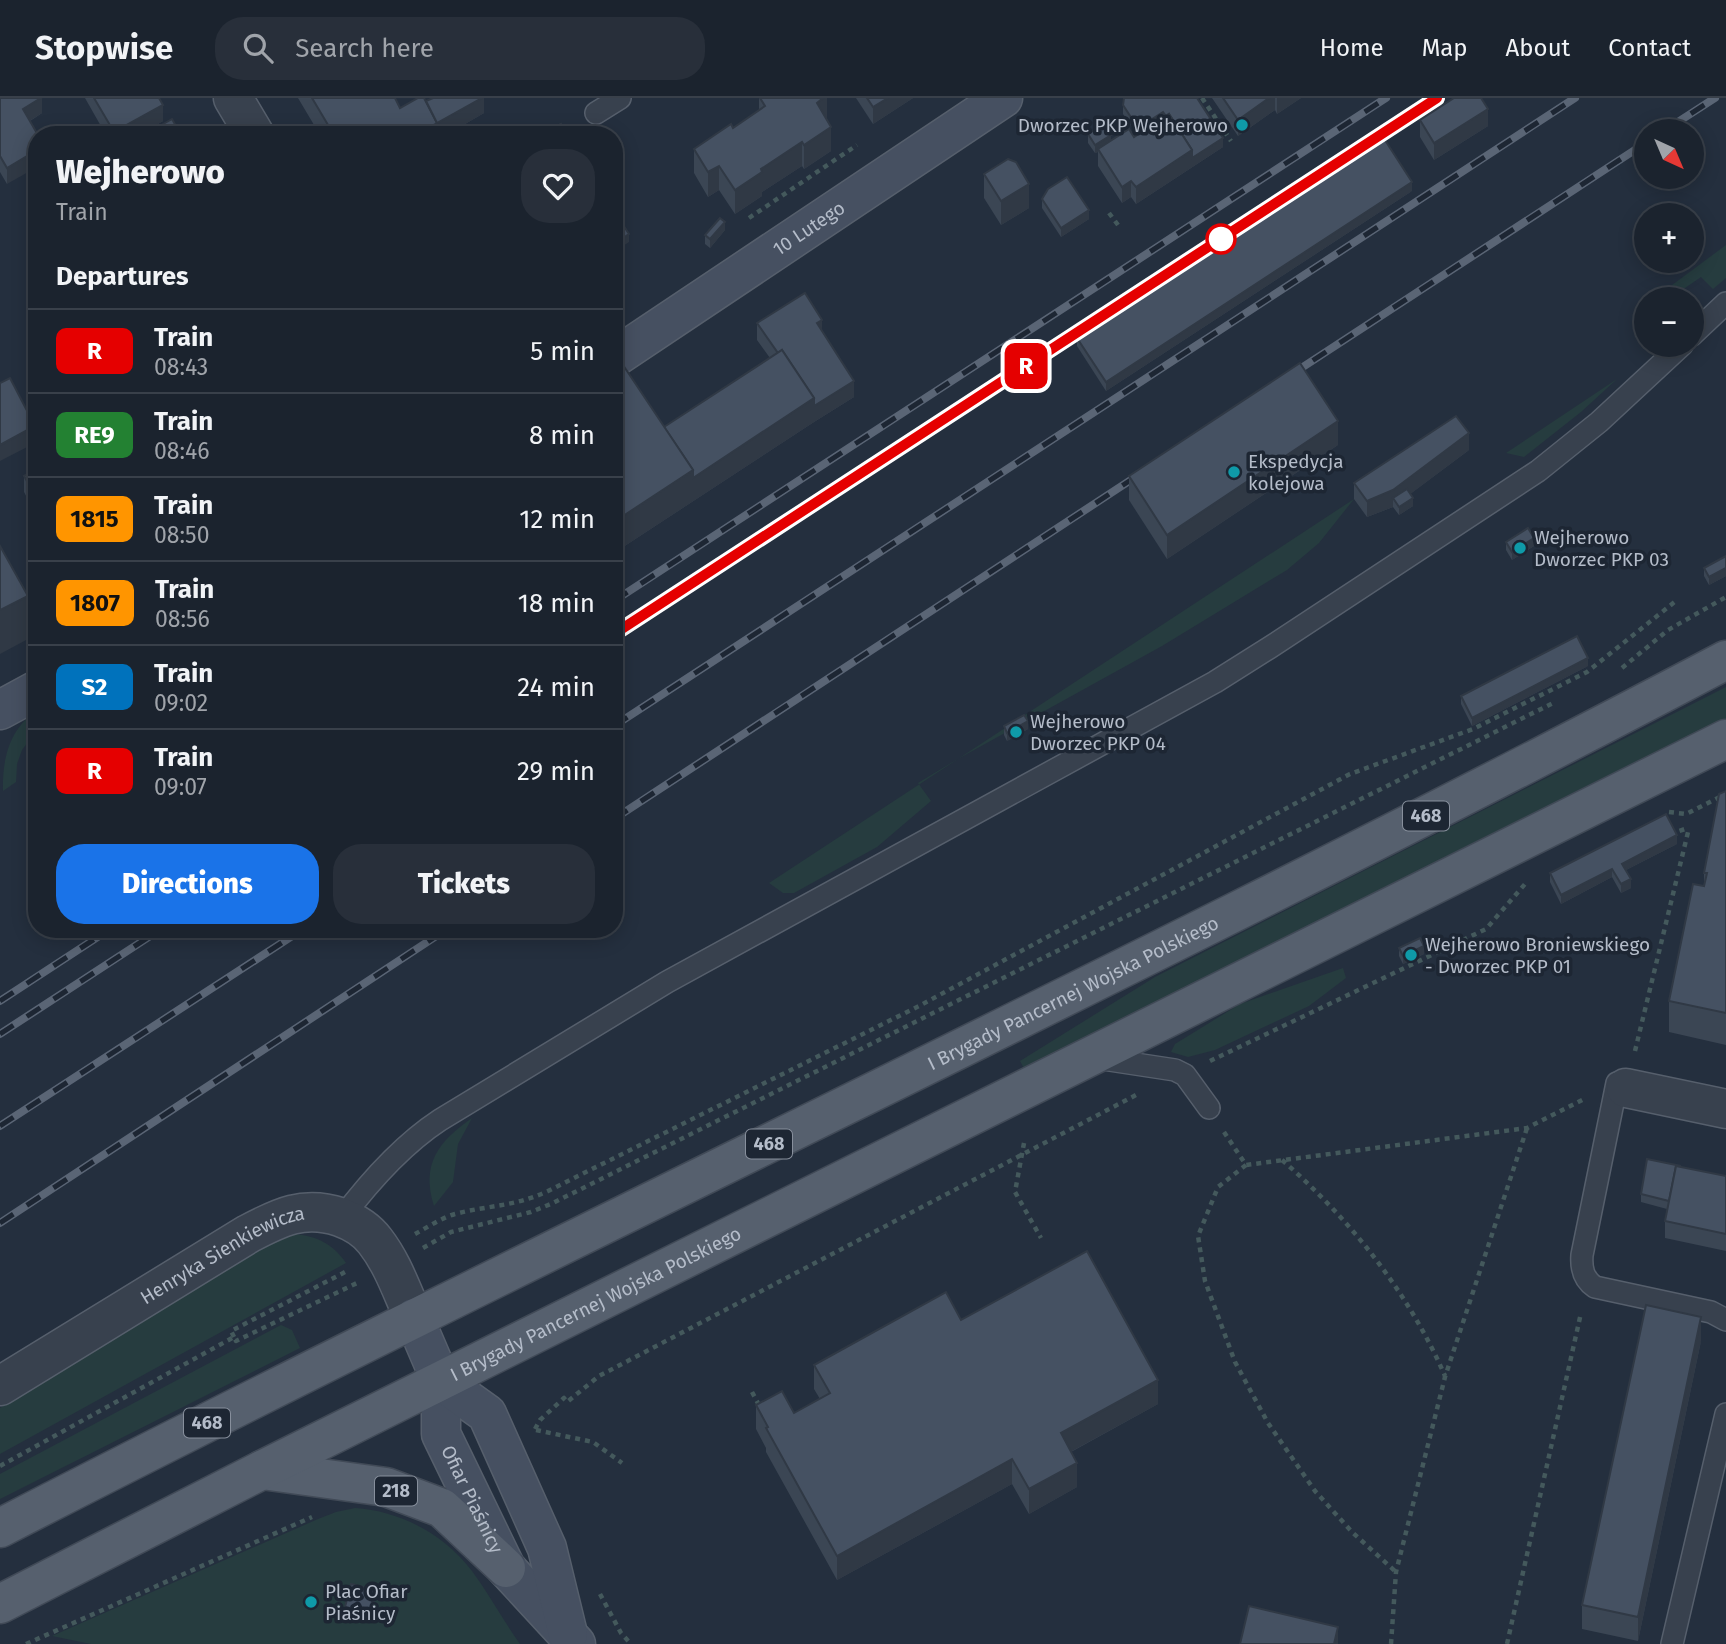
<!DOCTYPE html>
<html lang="en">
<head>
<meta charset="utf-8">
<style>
  body { margin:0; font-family:"Fira Sans",sans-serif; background:#282f3a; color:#f1f3f6; height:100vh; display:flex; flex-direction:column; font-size:26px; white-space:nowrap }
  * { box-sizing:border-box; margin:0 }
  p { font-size:23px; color:#a0a4aa }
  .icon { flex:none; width:38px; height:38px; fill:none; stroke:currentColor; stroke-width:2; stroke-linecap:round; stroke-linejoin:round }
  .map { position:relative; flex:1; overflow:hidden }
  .sheet { position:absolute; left:28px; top:28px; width:595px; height:812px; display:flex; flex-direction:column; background:#1b232e; border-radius:28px; box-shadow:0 4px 18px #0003,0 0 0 2px #39404a }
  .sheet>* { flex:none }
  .badge { padding:0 14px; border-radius:10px; font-size:24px; line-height:46px }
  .needle { width:46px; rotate:136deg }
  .controls { position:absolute; left:1634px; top:21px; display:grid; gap:14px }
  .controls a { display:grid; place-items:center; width:70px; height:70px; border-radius:50%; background:#1b232e; box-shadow:0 4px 18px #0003,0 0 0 2px #39404a; font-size:35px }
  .map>.badge { position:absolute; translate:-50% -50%; box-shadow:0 0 0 4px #fff }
  h2 { padding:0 28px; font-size:26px; line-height:63px }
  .round { display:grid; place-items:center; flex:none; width:74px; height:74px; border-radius:28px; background:#282f3a }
  .summary { display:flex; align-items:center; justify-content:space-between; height:119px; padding:0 28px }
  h1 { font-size:33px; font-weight:800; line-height:52px }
  .cta { display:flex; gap:14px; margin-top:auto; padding:14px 28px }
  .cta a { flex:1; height:80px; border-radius:28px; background:#1a73e8; color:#fff; font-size:28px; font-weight:800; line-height:80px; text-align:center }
  .cta a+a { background:#282f3a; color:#f1f3f6 }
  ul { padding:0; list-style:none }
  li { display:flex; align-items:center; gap:21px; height:84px; padding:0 28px; border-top:2px solid #39404a }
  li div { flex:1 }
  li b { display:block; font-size:26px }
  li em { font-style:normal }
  li .badge { min-width:77px; font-weight:700; text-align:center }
  header { display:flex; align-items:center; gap:42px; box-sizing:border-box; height:98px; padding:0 35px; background:#1b232e; border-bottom:2px solid #39404a }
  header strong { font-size:33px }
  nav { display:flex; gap:38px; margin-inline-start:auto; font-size:24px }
  .search { width:490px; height:63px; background:#282f3a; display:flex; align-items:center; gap:18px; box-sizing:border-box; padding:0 24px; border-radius:28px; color:#a0a4aa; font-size:26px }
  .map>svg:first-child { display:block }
  .green { fill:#263c3f }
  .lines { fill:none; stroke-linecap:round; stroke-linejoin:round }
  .lane-casing { stroke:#565f6c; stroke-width:24 }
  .street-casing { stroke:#565f6c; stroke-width:41 }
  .secondary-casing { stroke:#565f6c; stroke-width:41 }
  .primary-casing { stroke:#414a57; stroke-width:41 }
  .path { stroke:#44595c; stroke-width:4.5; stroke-dasharray:5 5; stroke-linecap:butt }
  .lane { stroke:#38414e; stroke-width:21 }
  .street { stroke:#38414e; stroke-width:38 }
  .secondary { stroke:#465061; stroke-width:38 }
  .primary { stroke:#56606e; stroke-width:38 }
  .rail-casing { stroke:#5a6575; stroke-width:8 }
  .rail { stroke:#1d2633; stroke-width:5; stroke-dasharray:16; stroke-linecap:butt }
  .wall { fill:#3b4654 }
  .shaded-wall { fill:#303945 }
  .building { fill:#455162; stroke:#303945; stroke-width:2 }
  .line-casing { stroke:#fff; stroke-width:16 }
  .line { stroke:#e50000; stroke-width:10 }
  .culture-dot { fill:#0f9aa8; stroke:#1d2633; stroke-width:2.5 }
  .stop-dot { fill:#fff; stroke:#e50000; stroke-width:3.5 }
  .labels { text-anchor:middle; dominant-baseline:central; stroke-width:7; stroke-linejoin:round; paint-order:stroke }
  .shield { fill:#1d2633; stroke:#878f9c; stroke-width:2 }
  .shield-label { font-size:18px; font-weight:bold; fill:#b4bcc9 }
  .poi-label { font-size:19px; fill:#b4bcc9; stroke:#1d2633; text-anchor:start }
  .street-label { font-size:19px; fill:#b4bcc9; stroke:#1d2633 }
</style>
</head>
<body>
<header>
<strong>Stopwise</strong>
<div class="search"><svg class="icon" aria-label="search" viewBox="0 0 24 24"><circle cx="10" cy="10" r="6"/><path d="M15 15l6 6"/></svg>Search here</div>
<nav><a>Home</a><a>Map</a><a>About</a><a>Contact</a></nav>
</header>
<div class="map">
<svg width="1726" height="1546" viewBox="0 0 1726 1546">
  <rect width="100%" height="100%" fill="#242f3e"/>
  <!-- green -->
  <g class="green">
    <polygon points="1726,147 1726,180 1713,191 1701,179 1669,201 1656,199"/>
    <polygon points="1617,281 1581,314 1524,359 1506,355"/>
    <polygon points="1354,401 1319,445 1287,472 1162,548 956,662 918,685 931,703 877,749 794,795 783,795 769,785"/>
    <polygon points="1726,589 1726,620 1026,974 1020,963 1155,879"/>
    <path d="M37,613V632L22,652L17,666L16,684L3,693C2,663 9,630 37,613Z"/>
    <polygon points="1343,870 1346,880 1309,908 1215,952 1188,959 1171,954 1175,946 1240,906"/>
    <path d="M472,1020L458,1046L453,1084L434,1108C421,1066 438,1044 472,1020Z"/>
    <path d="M294,1136C317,1138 333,1146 346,1165L0,1356V1310L265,1146Z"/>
    <polygon points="281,1227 292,1232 300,1250 0,1401 0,1376"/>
    <path d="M355,1410C400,1413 444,1436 472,1473C489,1496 503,1522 520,1546H91L52,1538L318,1421L336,1414Z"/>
  </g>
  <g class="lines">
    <defs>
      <g id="lane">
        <polyline points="596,15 620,0"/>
        <polyline points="1692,237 1726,205"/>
        <polyline points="1096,960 1175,972 1185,977 1209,1010"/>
        <path d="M1623,988L1617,985L1582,1157C1581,1170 1583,1181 1595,1189L1711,1214L1726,1222"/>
        <path d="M342,1120C370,1083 402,1047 440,1022L667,884L1215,584L1269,550L1538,373L1599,324L1682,247"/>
        <polyline points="1672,1546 1726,1316"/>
      </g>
      <g id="street">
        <polyline points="233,0 255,37"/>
        <polyline points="1626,990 1726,1011"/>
        <path id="s1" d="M0,1288L248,1136C280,1119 304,1107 340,1119C354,1124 366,1131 375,1143C393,1166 402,1194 414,1220"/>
      </g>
      <g id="secondary">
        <path id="s2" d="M614,260L1003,0"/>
        <polyline points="0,612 37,592"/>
        <path id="s3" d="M414,1220L441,1283V1336L506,1470L576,1546"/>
        <polyline points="441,1283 487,1316 547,1450 568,1536"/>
      </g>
      <g id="primary">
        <polyline points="262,1372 386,1389 442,1410 506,1470"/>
        <path id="s4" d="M0,1430C573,1135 1156,863 1726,562"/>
        <path id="s5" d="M0,1506L262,1372L1726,641"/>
      </g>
    </defs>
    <!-- lane casing -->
    <use href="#lane" class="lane-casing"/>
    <!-- street casing -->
    <use href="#street" class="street-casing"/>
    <!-- secondary casing -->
    <use href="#secondary" class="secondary-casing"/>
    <!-- primary casing -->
    <use href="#primary" class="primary-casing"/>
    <!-- path -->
    <g class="path">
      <polyline points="1202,0 1231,43"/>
      <polyline points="1109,115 1118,127"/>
      <polyline points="749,120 857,47"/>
      <polyline points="1622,570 1668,532 1726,499"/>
      <polyline points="1669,714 1686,716 1726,696"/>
      <polyline points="1670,736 1688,730"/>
      <polyline points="1635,953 1689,730"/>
      <polyline points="1210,963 1486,831 1525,786"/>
      <polyline points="1224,1034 1246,1067 1527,1030 1584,1001"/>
      <polyline points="1024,1045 1015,1094 1041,1140"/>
      <path d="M1282,1062C1350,1121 1409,1195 1445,1278"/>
      <polyline points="1246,1067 1218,1089 1198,1138 1205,1183 1235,1264 1268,1325 1315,1393 1352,1434 1396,1474"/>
      <path d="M415,1136C428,1129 441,1120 455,1116C489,1107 514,1109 548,1093L919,908L1350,676L1473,631L1587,574L1677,502"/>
      <polyline points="423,1150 451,1134 531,1114 553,1105 1555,604"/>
      <polyline points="234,1239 231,1233 349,1172"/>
      <polyline points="752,1294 760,1309"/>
      <polyline points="535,1331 540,1322 564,1300 567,1304 599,1278 1136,997"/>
      <polyline points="536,1332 593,1344 622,1365"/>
      <polyline points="0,1368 234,1239 236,1243 357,1185"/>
      <polyline points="600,1496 621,1535 631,1546"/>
      <polyline points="26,1546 312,1419"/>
      <polyline points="1391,1546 1396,1474 1445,1279 1527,1030"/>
      <polyline points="1507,1546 1581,1215"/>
    </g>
    <!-- lane -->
    <use href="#lane" class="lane"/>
    <!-- street -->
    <use href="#street" class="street"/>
    <!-- secondary -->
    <use href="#secondary" class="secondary"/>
    <!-- primary -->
    <use href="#primary" class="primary"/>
    <defs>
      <g id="rail">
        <polyline points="1664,33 1715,0"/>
        <polyline points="1286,280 1647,44"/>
        <polyline points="614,503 1386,0"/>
        <polyline points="614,536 1437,0"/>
        <polyline points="614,628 1575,0"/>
        <polyline points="614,721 1146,372"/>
        <polyline points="0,903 110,831"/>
        <polyline points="0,936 161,831"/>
        <polyline points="0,1028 303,831"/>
        <polyline points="0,1125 447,831"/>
      </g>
    </defs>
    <!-- rail casing -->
    <use href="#rail" class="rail-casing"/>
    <!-- rail -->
    <use href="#rail" class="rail"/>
  </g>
  <!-- wall -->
  <g class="wall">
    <polygon points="0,0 42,0 42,15 30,23 7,86 0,74"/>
    <polygon points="85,0 159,0 163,23 139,37 106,37"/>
    <polygon points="298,0 395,0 400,10 426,3 484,0 484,15 446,37 320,37"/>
    <polygon points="759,0 827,0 827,21 831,53 804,71 802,68 762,94 762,98 735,116 719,92 708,99 694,75 694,51 733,30 759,13"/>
    <polygon points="856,0 913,0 873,26"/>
    <polygon points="1197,0 1223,49 1136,106 1131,99 1122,105 1098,68 1098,54 1095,55 1088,45 1088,36 1111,42 1134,39 1137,37 1123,16 1123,7"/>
    <polygon points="1212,0 1301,0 1277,16 1275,12 1238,38"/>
    <polygon points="1420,22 1488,28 1434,62 1420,39"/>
    <polygon points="984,76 1029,110 1001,127 984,100"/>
    <polygon points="1412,93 1106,293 1077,248 1077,240"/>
    <polygon points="37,96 37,111 34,106 34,97"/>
    <polygon points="1042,101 1089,121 1061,139 1042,110"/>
    <polygon points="725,132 710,150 705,146 705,137"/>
    <polygon points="757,225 822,233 854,299 814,324 614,455 614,273 664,329 770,260 757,242"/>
    <polygon points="1338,347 1167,461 1129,402 1129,378"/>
    <polygon points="1469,352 1410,396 1413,408 1399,417 1393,409 1367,419 1354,401 1354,385"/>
    <polygon points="37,371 37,415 36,416 24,394 24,378"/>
    <polygon points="1506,444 1534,448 1512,462 1506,452"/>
    <polygon points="1726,458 1726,478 1709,487 1704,478 1704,470"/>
    <polygon points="1588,568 1472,628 1461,606 1461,598"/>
    <polygon points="1004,628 1028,631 1007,643 1004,637"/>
    <polygon points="1726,693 1726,947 1669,934 1669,903 1704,788 1704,775"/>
    <polygon points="1677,746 1626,772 1631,790 1621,795 1612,779 1561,806 1550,784 1550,775"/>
    <polygon points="1399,850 1424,856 1403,866 1399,858"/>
    <polygon points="1726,1078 1726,1153 1665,1140 1665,1123 1667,1111 1641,1104 1641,1096"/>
    <polygon points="961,1222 1158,1306 1071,1354 1077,1389 1029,1416 1012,1386 837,1482 766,1354 766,1350 756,1331 756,1307 794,1315 820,1301 814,1291 814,1267"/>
    <polygon points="1701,1243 1638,1543 1582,1531 1582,1507"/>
    <polygon points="375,1501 369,1523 345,1518 345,1509"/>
  </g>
  <!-- shaded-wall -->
  <g class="shaded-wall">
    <polygon points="41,0 42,0 42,15 23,27 23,11"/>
    <polygon points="482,0 484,0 484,15 446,37 416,37"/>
    <polygon points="823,0 827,0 827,22 817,5"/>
    <polygon points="888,0 913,0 873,26 873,9"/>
    <polygon points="1269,0 1275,0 1275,12 1238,38 1238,22"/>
    <polygon points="1277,0 1301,0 1277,16"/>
    <polygon points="163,7 163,23 139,37 114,37 114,34"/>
    <polygon points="1488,11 1488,28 1434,62 1434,45"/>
    <polygon points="1163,14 1163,22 1138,38 1138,30"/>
    <polygon points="831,29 831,53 804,71 804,47"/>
    <polygon points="1111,37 1111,45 1098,51 1098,54 1095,55 1095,47"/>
    <polygon points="1223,40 1223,49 1136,106 1136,89 1192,52"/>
    <polygon points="802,44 802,68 762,94 762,98 735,116 735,92 761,71"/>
    <polygon points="37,52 37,69 7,86 7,70"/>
    <polygon points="719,68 719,92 708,99 708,74"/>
    <polygon points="1131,83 1131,99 1122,105 1122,89"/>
    <polygon points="1412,84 1412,93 1106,293 1106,284"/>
    <polygon points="1029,86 1029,110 1001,127 1001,103"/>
    <polygon points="1089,112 1089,121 1061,139 1061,130"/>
    <polygon points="725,124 725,132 710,150 710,141"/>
    <polygon points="629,136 629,144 614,154 614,146"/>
    <polygon points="822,222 822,238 817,225"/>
    <polygon points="854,283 854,299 814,324 614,455 614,424 693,372 814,300"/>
    <polygon points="1338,323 1338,347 1167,461 1167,437"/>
    <polygon points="35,328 35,345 0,363 0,347"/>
    <polygon points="1469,335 1469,352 1397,406 1393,400 1393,409 1367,419 1367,403"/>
    <polygon points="36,399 37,399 37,415 36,416"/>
    <polygon points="1413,400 1413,408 1399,417 1399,409"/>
    <polygon points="1534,440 1534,448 1512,462 1512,454"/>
    <polygon points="1726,470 1726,478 1709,487 1709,479"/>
    <polygon points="28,498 28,541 0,556 0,512"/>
    <polygon points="1588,560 1588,568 1472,628 1472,620"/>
    <polygon points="1028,623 1028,631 1007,643 1007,635"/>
    <polygon points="1677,737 1677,746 1622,774 1622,766"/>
    <polygon points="1612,771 1612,779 1561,806 1561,797"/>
    <polygon points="1631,781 1631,790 1621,795 1621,786"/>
    <polygon points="1424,848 1424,856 1403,866 1403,858"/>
    <polygon points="1701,1219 1701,1243 1638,1543 1638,1519"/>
    <polygon points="1158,1282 1158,1306 1061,1359 1061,1335"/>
    <polygon points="1012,1361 1012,1386 837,1482 837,1458"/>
    <polygon points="1077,1365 1077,1389 1029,1416 1029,1391"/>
    <polygon points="375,1492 375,1501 369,1523 369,1515"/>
    <polygon points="1338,1529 1338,1546 1334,1546"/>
  </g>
  <!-- building -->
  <g class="building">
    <polygon points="0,0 41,0 23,11 38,37 37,37 37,52 7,70 0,58"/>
    <polygon points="94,0 159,0 163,7 114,34"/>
    <polygon points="312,0 395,0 400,10 418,0 424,0 437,25 416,37 334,37"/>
    <polygon points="433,0 482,0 437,25 426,3"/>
    <polygon points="760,0 823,0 817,5 831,29 804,47 802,44 761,71 762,74 735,92 719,68 708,74 694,51 731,26 733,30 765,8"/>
    <polygon points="867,0 888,0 873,9"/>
    <polygon points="1124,0 1197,0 1223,40 1192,60 1192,52 1169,16 1166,18 1163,14 1138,30 1123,7"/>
    <polygon points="1223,0 1269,0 1238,22"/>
    <polygon points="1454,0 1481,0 1488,11 1434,45 1420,22"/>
    <polygon points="1169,16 1192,52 1136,89 1131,83 1122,89 1098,51 1129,31 1134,39"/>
    <polygon points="172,21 181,37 144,37"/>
    <polygon points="561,26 566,37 540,37"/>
    <polygon points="1104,26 1111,37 1095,47 1088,36"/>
    <polygon points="1383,39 1412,84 1106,284 1077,240"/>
    <polygon points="1008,61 1016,64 1029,86 1001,103 984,76"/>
    <polygon points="1067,79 1089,112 1061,130 1042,101 1048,91"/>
    <polygon points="614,113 629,136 614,146"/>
    <polygon points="720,120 725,124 710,141 705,137"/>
    <polygon points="805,195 822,222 817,225 854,283 814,308 814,300 782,252 778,255 757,225"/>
    <polygon points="782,252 814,300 693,380 693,372 664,329"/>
    <polygon points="1300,265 1338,323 1167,437 1129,378"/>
    <polygon points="623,267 693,372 614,424 614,273"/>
    <polygon points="10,280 35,328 0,347 0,285"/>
    <polygon points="1456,318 1469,335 1393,392 1367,403 1354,385"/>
    <polygon points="37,371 37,399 36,399 24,378"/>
    <polygon points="1407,391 1413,400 1399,409 1393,400"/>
    <polygon points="1528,430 1534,440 1512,454 1506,444"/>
    <polygon points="0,448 28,498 0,512"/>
    <polygon points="1726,458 1726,470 1709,479 1704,470"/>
    <polygon points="1577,538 1588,560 1472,620 1461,598"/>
    <polygon points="1024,617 1028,623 1007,635 1004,628"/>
    <polygon points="1726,693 1726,915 1669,903 1693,786 1704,788 1707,775 1704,775 1719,696"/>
    <polygon points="1666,716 1677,737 1622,766 1631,781 1621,786 1612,771 1561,797 1550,775"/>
    <polygon points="1420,840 1424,848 1403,858 1399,850"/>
    <polygon points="1647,1061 1681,1068 1676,1068 1669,1103 1641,1096"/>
    <polygon points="1676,1068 1726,1078 1726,1136 1665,1123"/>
    <polygon points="1087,1153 1158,1282 1061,1335 1077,1365 1029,1391 1012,1361 837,1458 766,1330 768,1329 756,1307 782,1293 794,1315 830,1295 814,1267 946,1194 961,1222"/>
    <polygon points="1646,1207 1701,1219 1638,1519 1582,1507"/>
    <polygon points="351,1486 375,1492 369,1515 345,1509"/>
    <polygon points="1249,1508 1338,1529 1334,1546 1240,1546"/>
  </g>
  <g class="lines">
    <defs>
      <polyline id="line" points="614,536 1437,0"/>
    </defs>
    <!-- line casing -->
    <use href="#line" class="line-casing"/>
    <!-- line -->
    <use href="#line" class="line"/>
  </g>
  <!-- markers -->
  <g class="culture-dot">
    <circle cx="1242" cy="27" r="7"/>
    <circle cx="1234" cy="374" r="7"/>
    <circle cx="1520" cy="450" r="7"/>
    <circle cx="1016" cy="634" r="7"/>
    <circle cx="1411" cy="857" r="7"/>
    <circle cx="311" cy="1504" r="7"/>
  </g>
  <circle class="stop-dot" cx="1221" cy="141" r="14"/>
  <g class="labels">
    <!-- shield labels -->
    <g class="shield">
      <rect x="1403" y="703.5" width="46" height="29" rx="5"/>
      <rect x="746" y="1031.5" width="46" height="29" rx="5"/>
      <rect x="184" y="1310.5" width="46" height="29" rx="5"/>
      <rect x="375" y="1378.5" width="42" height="29" rx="5"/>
    </g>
    <g class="shield-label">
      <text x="1426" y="718">468</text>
      <text x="769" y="1046">468</text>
      <text x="207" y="1325">468</text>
      <text x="396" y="1393">218</text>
    </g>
    <!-- poi labels -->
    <g class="poi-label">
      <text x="1228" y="27" text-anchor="end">Dworzec PKP Wejherowo</text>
      <text x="1248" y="363">Ekspedycja<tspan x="1248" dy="22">kolejowa</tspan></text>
      <text x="1534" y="439">Wejherowo<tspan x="1534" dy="22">Dworzec PKP 03</tspan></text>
      <text x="1030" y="623">Wejherowo<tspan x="1030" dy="22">Dworzec PKP 04</tspan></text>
      <text x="1425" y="846">Wejherowo Broniewskiego<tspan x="1425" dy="22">- Dworzec PKP 01</tspan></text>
      <text x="325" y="1493">Plac Ofiar<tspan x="325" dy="22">Piaśnicy</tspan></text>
    </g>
    <!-- street labels -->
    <g class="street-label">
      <text stroke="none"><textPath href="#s2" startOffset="234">10 Lutego</textPath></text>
      <text stroke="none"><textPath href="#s4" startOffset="1199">I Brygady Pancernej Wojska Polskiego</textPath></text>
      <text stroke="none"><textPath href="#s1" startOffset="259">Henryka Sienkiewicza</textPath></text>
      <text stroke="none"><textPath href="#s5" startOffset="667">I Brygady Pancernej Wojska Polskiego</textPath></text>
      <text stroke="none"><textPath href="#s3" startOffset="194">Ofiar Piaśnicy</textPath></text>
    </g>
  </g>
</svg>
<div class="controls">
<a><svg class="needle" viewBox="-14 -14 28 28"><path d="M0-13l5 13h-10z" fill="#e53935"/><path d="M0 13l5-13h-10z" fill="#a0a4aa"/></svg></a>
<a>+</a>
<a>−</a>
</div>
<b class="badge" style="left:1026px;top:268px;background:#e50000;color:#fff">R</b>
<section class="sheet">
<div class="summary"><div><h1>Wejherowo</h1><p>Train</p></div><a class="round"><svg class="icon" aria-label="heart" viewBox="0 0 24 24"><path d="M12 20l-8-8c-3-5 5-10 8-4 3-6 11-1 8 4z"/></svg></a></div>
<h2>Departures</h2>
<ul>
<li><span class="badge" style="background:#e50000;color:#fff">R</span><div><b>Train</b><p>08:43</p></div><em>5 min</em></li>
<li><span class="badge" style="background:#238132;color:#fff">RE9</span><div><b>Train</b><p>08:46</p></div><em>8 min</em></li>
<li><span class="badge" style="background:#ff9500;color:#111">1815</span><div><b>Train</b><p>08:50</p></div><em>12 min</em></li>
<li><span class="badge" style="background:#ff9500;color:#111">1807</span><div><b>Train</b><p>08:56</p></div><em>18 min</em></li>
<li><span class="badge" style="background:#0072bc;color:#fff">S2</span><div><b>Train</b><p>09:02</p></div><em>24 min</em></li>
<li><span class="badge" style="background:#e50000;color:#fff">R</span><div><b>Train</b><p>09:07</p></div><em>29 min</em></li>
</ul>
<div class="cta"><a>Directions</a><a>Tickets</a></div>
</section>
</div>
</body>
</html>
